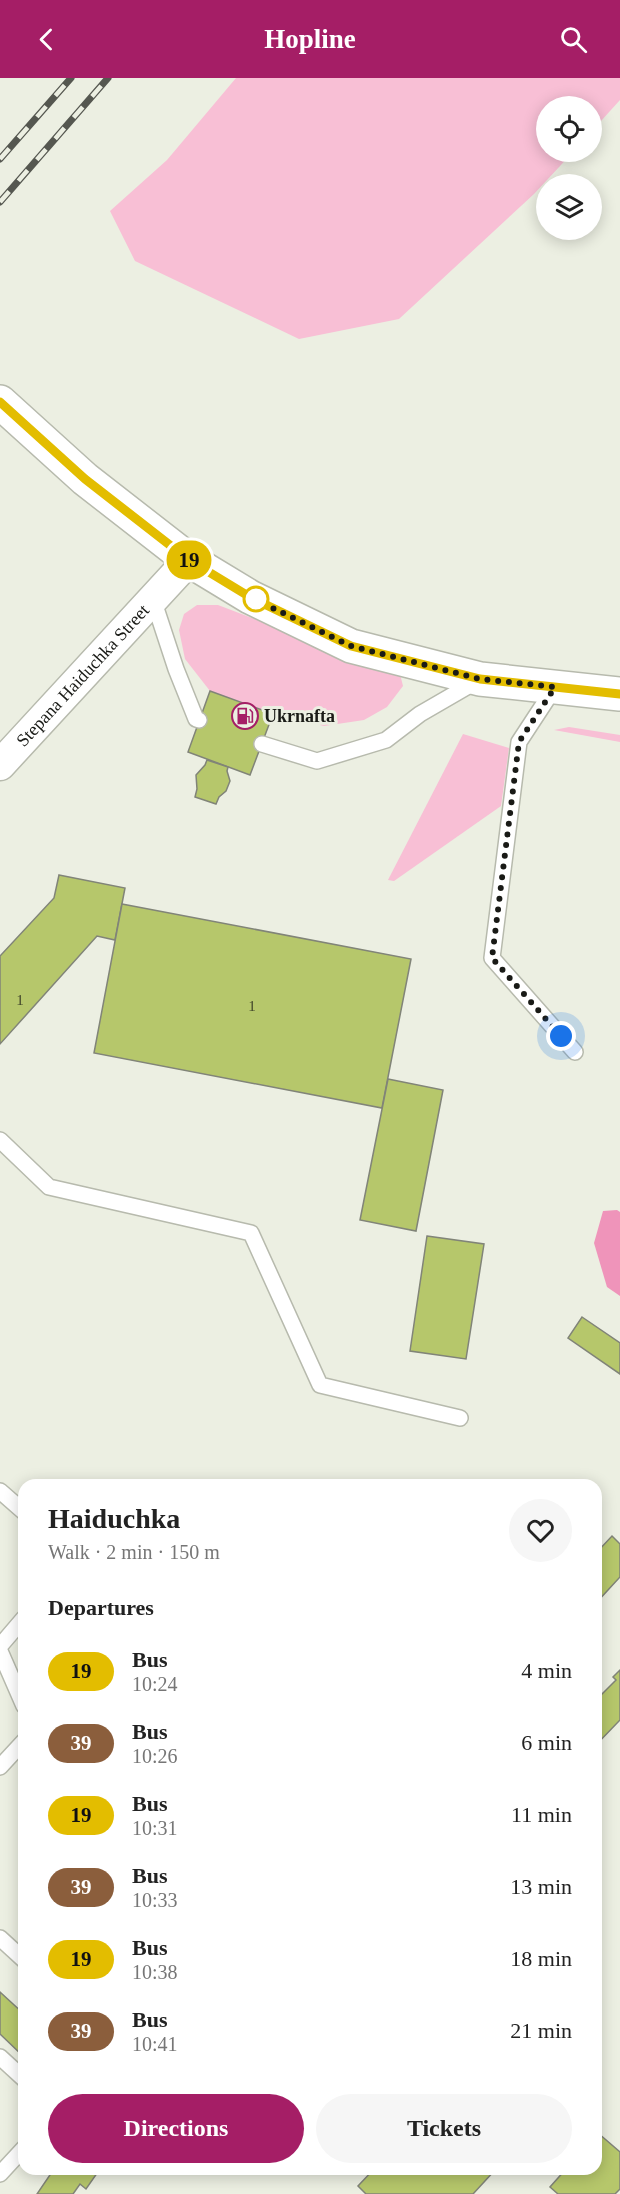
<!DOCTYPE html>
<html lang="en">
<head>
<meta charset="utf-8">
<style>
  body { margin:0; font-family:"Times New Roman",serif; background:#f6f6f6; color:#222; height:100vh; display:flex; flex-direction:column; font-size:22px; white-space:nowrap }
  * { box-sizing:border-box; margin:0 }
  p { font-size:20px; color:#767676 }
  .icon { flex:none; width:33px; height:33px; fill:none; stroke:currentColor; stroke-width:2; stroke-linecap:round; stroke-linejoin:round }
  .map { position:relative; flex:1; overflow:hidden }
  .panel { position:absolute; left:18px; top:1401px; width:584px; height:696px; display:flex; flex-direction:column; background:#fff; border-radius:18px; box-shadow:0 3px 15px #0003 }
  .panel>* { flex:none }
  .badge { padding:0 12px; border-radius:20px; font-size:21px; line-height:39px }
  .buttons { position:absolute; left:536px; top:18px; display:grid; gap:12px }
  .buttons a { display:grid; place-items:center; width:66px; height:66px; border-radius:50%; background:#fff; box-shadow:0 3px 15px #0003; font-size:30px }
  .you { position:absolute; width:30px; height:30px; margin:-15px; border:4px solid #fff; border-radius:50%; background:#1a73e8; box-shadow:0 0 0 9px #1a73e833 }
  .map>.badge { position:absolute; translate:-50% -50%; box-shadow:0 0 0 3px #fff }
  h2 { padding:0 30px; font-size:22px; line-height:54px }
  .round { display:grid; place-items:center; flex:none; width:63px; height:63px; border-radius:32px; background:#f6f6f6 }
  .head { display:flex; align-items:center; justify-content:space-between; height:102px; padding:0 30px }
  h1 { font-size:28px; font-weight:700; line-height:45px }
  .button { display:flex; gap:12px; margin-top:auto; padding:12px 30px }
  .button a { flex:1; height:69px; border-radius:36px; background:#a51e66; color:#fff; font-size:24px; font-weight:700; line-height:69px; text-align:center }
  .button a+a { background:#f6f6f6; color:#222 }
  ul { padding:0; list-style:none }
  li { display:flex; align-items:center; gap:18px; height:72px; padding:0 30px }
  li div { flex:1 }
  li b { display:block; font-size:22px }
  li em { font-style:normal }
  li .badge { min-width:66px; font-weight:700; text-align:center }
  header { display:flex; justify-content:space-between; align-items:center; height:78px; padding:0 30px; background:#a51e66; color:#fff; font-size:27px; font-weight:700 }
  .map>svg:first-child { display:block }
  .green { fill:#f8bfd5 }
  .water { fill:#ef94ba }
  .building { fill:#b6c76b; stroke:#818478; stroke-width:1.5 }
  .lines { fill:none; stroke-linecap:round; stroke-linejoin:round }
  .lane-casing { stroke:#b7baad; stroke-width:18 }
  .street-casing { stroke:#b7baad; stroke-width:33 }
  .secondary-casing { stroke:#b7baad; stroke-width:36 }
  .lane { stroke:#fff; stroke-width:15 }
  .street { stroke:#fff; stroke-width:30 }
  .secondary { stroke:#fff; stroke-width:33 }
  .rail-casing { stroke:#555750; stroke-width:7 }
  .rail { stroke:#ecefe2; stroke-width:4.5; stroke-dasharray:14; stroke-linecap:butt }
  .line-casing { stroke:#fff; stroke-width:14 }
  .line { stroke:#e3bd00; stroke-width:9 }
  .walk { stroke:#191a16; stroke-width:6; stroke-dasharray:0 10.8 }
  .stop-dot { fill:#fff; stroke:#e3bd00; stroke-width:3 }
  .labels { text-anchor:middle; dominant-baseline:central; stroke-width:6; stroke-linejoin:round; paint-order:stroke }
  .number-label { font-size:15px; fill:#40452b }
  .street-label { font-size:18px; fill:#191a16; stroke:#ecefe2 }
  .poi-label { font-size:18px; font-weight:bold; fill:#191a16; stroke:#ecefe2; text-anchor:start }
</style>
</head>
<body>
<header><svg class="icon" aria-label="back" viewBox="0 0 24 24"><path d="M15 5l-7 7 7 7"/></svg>Hopline<svg class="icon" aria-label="search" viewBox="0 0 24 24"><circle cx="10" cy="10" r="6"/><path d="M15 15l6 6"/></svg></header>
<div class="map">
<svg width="620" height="2116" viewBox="0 0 620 2116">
  <rect width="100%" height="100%" fill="#ecefe2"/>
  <!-- green -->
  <g class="green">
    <polygon points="236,0 620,0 620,22 591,54 591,28 546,28 546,74 573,74 534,116 399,241 299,261 135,183 110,133 167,82"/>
    <polygon points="197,527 218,527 400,596 403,608 387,629 364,642 324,648 273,636 210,613 185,581 179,552 184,536"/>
    <polygon points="569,649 620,657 620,664 554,652"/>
    <polygon points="463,656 509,670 501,728 394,803 388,802"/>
  </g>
  <!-- water -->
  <polygon class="water" points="617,1132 620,1134 620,1218 607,1209 594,1165 603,1133"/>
  <!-- building -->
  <g class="building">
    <polygon points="210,613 273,636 250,697 188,674"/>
    <polygon points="207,682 228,689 227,693 230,703 226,713 219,719 216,726 195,719 197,711 196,697 205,687"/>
    <polygon points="59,797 125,810 115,862 97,858 0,966 0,878 54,820"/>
    <polygon points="122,826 411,881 382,1030 94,975"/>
    <polygon points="388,1001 443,1012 416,1153 360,1142"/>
    <polygon points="427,1158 484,1166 466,1281 410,1273"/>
    <polygon points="582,1239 620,1265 620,1296 568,1260"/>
    <polygon points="612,1458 620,1466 620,1499 596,1525 596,1475"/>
    <polygon points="620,1592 620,1642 596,1667 596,1622 616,1602 613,1599"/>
    <polygon points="0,1914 24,1936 24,1979 0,1956"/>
    <polygon points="598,2055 620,2074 620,2111 615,2116 558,2116 550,2109 566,2091 596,2091 596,2058"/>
    <polygon points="54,2091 100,2091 86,2111 80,2106 73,2116 37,2116"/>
    <polygon points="374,2091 496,2091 473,2116 366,2116 358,2108"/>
  </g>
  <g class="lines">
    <defs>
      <g id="lane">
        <polyline points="153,521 176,591 196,641 199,642"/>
        <polyline points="555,609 519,664 492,880 575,974"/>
        <polyline points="262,666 317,683 386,662 420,636 477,603"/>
        <polyline points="0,1062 49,1109 251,1155 320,1307 460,1340"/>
        <polyline points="0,1413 24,1434"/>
        <polyline points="0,1568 24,1540"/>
        <polyline points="0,1573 24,1628"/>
        <polyline points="0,1689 24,1663"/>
        <polyline points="0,1860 24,1882"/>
        <polyline points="0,1979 24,2001"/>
        <polyline points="0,2096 24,2070"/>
      </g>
      <g id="street">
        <path id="s1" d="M0,687L189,482"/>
      </g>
      <polyline id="secondary" points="0,324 85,401 189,482 250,519 351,568 480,601 620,616"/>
    </defs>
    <!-- lane casing -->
    <use href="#lane" class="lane-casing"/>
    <!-- street casing -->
    <use href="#street" class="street-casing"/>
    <!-- secondary casing -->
    <use href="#secondary" class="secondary-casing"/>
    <!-- lane -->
    <use href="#lane" class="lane"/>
    <!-- street -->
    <use href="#street" class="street"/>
    <!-- secondary -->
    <use href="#secondary" class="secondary"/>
    <defs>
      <g id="rail">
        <polyline points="0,81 71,0"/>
        <polyline points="0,124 108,0"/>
      </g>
    </defs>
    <!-- rail casing -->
    <use href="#rail" class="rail-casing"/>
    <!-- rail -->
    <use href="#rail" class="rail"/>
  </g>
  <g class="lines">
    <defs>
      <polyline id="line" points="0,324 85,401 189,482 250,519 351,568 480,601 620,616"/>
    </defs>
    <!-- line casing -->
    <use href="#line" class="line-casing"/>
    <!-- line -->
    <use href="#line" class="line"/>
    <!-- walk -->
    <polyline class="walk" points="256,521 250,519 351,568 480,601 555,609 519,664 492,880 561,958"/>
  </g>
  <!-- icons -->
  <defs>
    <symbol id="fuel-ring" viewBox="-11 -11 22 22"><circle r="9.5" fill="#ecefe2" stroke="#a51e66" stroke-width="1.5"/><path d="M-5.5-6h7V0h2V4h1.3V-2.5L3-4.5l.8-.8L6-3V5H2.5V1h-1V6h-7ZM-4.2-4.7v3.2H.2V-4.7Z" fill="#a51e66"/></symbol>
  </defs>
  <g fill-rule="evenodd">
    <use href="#fuel-ring" x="230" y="623" width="30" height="30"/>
  </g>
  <!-- markers -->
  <circle class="stop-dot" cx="256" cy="521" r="12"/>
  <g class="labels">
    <!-- number labels -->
    <g class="number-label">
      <text x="20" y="922">1</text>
      <text x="252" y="928">1</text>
    </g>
    <!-- street labels -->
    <g class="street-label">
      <text stroke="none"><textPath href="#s1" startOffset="122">Stepana Haiduchka Street</textPath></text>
    </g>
    <!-- poi labels -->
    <g class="poi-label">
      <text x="264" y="638">Ukrnafta</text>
    </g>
  </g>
</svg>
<div class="buttons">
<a><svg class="icon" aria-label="locate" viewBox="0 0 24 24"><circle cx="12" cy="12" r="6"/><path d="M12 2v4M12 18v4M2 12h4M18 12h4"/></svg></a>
<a><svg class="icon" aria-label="layers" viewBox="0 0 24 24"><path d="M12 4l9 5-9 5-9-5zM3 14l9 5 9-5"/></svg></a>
</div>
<div class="you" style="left:561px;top:958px"></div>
<b class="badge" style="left:189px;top:482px;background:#e3bd00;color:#111">19</b>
<section class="panel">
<div class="head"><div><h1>Haiduchka</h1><p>Walk · 2 min · 150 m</p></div><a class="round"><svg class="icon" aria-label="heart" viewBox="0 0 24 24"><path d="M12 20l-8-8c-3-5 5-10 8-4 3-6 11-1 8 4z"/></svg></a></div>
<h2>Departures</h2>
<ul>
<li><span class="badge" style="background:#e3bd00;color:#111">19</span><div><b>Bus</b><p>10:24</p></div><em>4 min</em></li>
<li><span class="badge" style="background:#8b5e3c;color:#fff">39</span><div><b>Bus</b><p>10:26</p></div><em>6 min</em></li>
<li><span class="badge" style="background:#e3bd00;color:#111">19</span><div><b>Bus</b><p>10:31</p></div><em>11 min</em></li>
<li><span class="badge" style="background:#8b5e3c;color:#fff">39</span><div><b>Bus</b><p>10:33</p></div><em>13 min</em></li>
<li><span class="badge" style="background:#e3bd00;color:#111">19</span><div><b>Bus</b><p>10:38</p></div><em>18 min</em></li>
<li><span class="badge" style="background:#8b5e3c;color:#fff">39</span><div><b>Bus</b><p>10:41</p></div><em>21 min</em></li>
</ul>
<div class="button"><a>Directions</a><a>Tickets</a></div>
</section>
</div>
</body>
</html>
